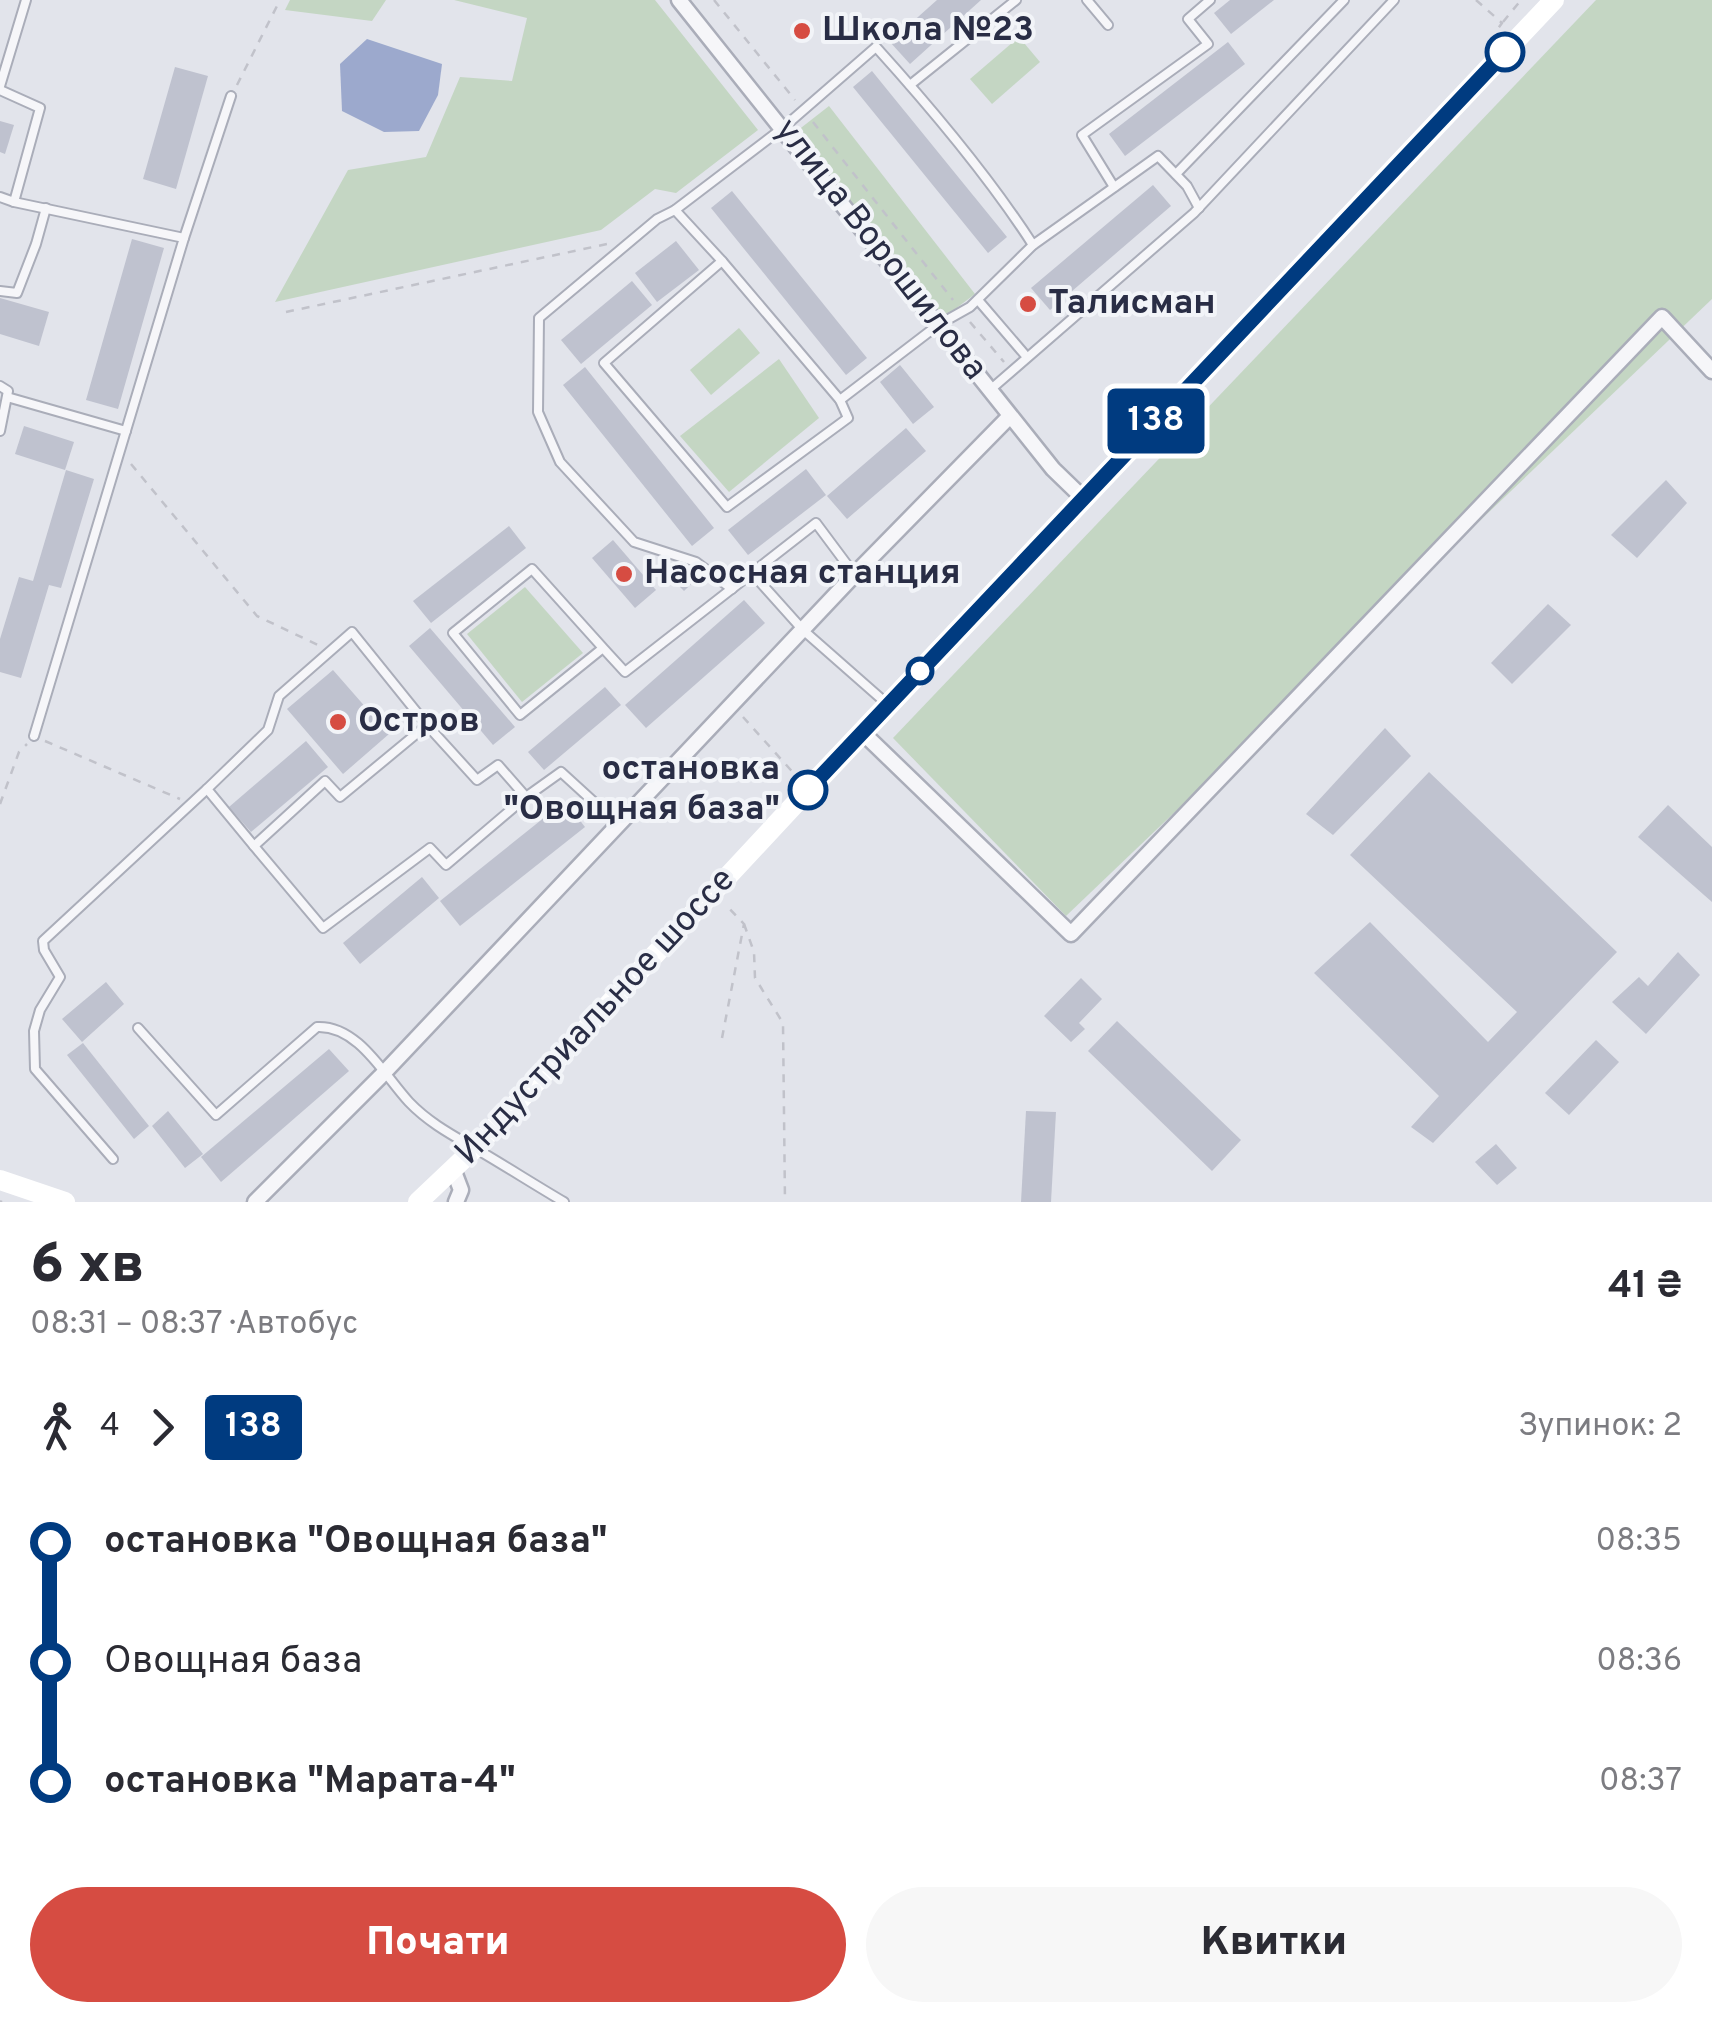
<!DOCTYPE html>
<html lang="uk">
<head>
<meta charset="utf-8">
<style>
  body { margin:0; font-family:Overpass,sans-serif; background:#f7f7f7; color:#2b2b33; height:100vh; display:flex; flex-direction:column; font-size:38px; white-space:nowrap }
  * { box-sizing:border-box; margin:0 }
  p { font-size:32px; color:#7c7c81 }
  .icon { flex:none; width:55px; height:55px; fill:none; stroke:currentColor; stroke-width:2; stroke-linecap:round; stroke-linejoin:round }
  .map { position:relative; height:1202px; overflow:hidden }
  .panel { display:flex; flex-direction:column; background:#fff; flex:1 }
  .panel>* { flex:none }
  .badge { padding:0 20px; border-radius:8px; font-size:35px; line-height:65px }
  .map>.badge { position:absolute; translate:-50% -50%; box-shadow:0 0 0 5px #fff }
  .legs { display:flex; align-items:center; gap:15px; height:110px; padding:0 30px; font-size:32px }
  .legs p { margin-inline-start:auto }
  .summary { display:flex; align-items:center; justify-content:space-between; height:170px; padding:0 30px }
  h1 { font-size:55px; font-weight:800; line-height:75px }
  .primary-button { display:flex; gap:20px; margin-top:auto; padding:20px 30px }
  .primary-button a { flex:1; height:115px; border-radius:60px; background:#d64c42; color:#fff; font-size:40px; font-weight:800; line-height:115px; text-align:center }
  .primary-button a+a { background:#f7f7f7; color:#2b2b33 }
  ul { padding:0 30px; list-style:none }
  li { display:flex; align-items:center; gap:35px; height:120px; font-size:38px }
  li i { display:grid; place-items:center; width:15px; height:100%; margin:0 12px; background:currentColor }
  li i::after { content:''; width:25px; height:25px; margin:-12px; border:8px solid; border-radius:50%; background:#fff }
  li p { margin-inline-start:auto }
  li:first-child i { background:linear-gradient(#0000 50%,currentColor 0) }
  li:last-child i { background:linear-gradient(currentColor 50%,#0000 0) }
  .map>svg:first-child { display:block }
  .green { fill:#c4d6c3 }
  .water { fill:#9ca9cd }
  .building { fill:#bfc2cf }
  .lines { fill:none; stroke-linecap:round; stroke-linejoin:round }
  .service-casing { stroke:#aaadb9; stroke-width:12 }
  .minor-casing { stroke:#aaadb9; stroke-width:19 }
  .path { stroke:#c1c2ca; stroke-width:2.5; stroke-dasharray:8 8; stroke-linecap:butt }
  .service { stroke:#f6f6f9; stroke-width:8 }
  .minor { stroke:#f6f6f9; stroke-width:14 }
  .secondary { stroke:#fff; stroke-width:20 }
  .line-1-casing { stroke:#fff; stroke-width:22 }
  .line-1 { stroke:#003b80; stroke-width:15 }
  .poi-dot { fill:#d64c42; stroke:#f2f4f8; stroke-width:4 }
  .stop-1-dot { fill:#fff; stroke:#003b80; stroke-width:5 }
  .labels { text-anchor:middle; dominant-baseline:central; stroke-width:8; stroke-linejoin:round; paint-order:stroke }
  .poi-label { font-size:35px; font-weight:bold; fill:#292d45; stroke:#f2f4f8; text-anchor:start }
  .street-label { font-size:35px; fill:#292d45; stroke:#f2f4f8 }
  .stop-label { font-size:35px; font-weight:bold; fill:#292d45; stroke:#f2f4f8; text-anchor:end }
</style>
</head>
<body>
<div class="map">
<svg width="1712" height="1202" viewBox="0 0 1712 1202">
  <rect width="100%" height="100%" fill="#e2e4eb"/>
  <!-- green -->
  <g class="green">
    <polygon points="290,0 386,0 372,21 285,10"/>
    <polygon points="454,0 655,0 758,130 676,193 655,189 601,230 275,302 348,170 426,157 460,77 512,81 527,18"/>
    <polygon points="1596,0 1712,0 1712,299 1066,916 893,738"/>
    <polygon points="1019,37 1040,62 992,104 970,79"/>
    <polygon points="829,106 975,294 942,319 797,131"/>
    <polygon points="739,328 760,353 711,395 690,370"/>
    <polygon points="779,359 819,418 729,492 680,436"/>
    <polygon points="525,587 583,653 522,702 467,634"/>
  </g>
  <!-- water -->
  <polygon class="water" points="367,39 442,64 438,95 419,131 384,132 342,111 340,64"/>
  <!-- building -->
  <g class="building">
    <polygon points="937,0 981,0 910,64 890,42"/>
    <polygon points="1230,0 1274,0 1231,34 1214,13"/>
    <polygon points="1228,42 1245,64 1125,156 1109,134"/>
    <polygon points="175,67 208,76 176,189 143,179"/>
    <polygon points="872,71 1007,237 988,253 853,87"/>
    <polygon points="0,121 14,125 5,154 0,152"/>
    <polygon points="1153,185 1171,206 1050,310 1031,288"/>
    <polygon points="732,191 867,358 846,375 711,208"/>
    <polygon points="132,239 164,248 118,409 86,400"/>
    <polygon points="676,241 699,270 657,302 635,273"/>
    <polygon points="632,281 652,305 581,364 561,340"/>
    <polygon points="0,298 49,312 39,346 0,334"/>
    <polygon points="900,365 934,407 913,424 880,382"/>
    <polygon points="585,367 714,528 692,546 563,385"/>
    <polygon points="24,426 74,442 65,470 15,454"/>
    <polygon points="906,428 926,451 847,519 827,496"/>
    <polygon points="806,469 826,495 748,555 728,530"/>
    <polygon points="66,470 94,479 61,588 49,585 21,678 0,672 0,639 19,577 33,581"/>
    <polygon points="1666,480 1687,503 1637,558 1611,535"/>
    <polygon points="509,526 526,548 431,623 413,601"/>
    <polygon points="613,540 656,590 635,608 592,558"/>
    <polygon points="690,566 700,576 684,591 674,581"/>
    <polygon points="744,600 765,623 646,728 625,705"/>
    <polygon points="1548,604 1571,625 1512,684 1491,663"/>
    <polygon points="430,628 515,727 493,745 409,646"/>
    <polygon points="333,670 389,734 343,774 287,709"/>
    <polygon points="605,687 621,705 544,770 528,752"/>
    <polygon points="1385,728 1411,756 1333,835 1306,814"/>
    <polygon points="306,741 328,767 251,832 229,807"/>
    <polygon points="1429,772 1617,952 1433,1143 1411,1127 1439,1096 1314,973 1370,922 1488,1042 1517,1012 1350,855"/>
    <polygon points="565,801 585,827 460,926 440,901"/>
    <polygon points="1668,805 1712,847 1712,902 1638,837"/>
    <polygon points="422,877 439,898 360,964 343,943"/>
    <polygon points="1678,952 1700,975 1646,1034 1612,1002 1639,977 1648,986"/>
    <polygon points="1081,978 1102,999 1079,1023 1085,1029 1071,1042 1044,1016"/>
    <polygon points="106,982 124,1004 82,1042 62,1019"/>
    <polygon points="1117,1021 1241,1140 1212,1171 1088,1051"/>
    <polygon points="1596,1040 1619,1062 1569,1115 1545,1093"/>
    <polygon points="83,1043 149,1126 134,1139 67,1055"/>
    <polygon points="329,1049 349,1071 221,1182 201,1157"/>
    <polygon points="168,1111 203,1154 185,1168 152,1126"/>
    <polygon points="1026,1111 1056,1112 1051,1202 1021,1202"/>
    <polygon points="1496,1144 1517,1168 1497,1185 1475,1162"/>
  </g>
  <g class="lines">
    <defs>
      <g id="service">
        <polyline points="1087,0 1108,25"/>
        <polyline points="910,85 1016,0"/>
        <polyline points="0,86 26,0"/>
        <polyline points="0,90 40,108 14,202 0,197"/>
        <polyline points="1176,174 1344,0"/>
        <polyline points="1114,187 1082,135 1208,44 1188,19 1210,0"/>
        <polyline points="14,202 184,238 34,736"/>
        <polyline points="675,210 657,219 539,318 538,412 560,462 634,542 696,562 732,589"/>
        <polyline points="184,238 231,96"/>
        <polygon points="722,261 840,400 848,418 727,507 604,363"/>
        <path d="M722,261L675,210L784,127L876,47C932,109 988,175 1033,245"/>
        <polyline points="0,291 17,293 36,244 46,208"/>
        <polyline points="978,300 1026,356"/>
        <polyline points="0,386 8,391 0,431"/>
        <polyline points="990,390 1194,213 1394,0"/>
        <polyline points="7,397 126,431"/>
        <polyline points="840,400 938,325 970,307 1033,245 1158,156 1187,186 1199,208"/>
        <polyline points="752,573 816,523 854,574"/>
        <polyline points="603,648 532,569 453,633 520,715 603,648 625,672 752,573 803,630 886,703"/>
        <polyline points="526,797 446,865 430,848 323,928 254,846 325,781 340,797 427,725 477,780 498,765 526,797 561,772 618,824"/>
        <polyline points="254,846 207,789 268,730 279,696 352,632 427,725"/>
        <path d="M138,1028L216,1115L317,1027C358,1025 384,1075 409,1102C429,1123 454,1136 478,1150C507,1167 535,1185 564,1202"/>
        <polyline points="113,1159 35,1069 34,1031 40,1010 60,977 44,950 43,941 207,789"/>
      </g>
      <g id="minor">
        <polyline points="679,0 1053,469 1083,498"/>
        <polyline points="862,732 1071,934 1662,317 1712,371"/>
        <polyline points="453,1169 461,1190 456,1202"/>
        <polyline points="255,1202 380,1077 855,574 1010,416"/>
      </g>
    </defs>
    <!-- service casing -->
    <use href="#service" class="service-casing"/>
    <!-- minor casing -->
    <use href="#minor" class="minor-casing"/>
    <!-- path -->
    <g class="path">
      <polyline points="714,0 795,100"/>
      <polyline points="1476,0 1502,23 1497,30"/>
      <polyline points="1503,22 1521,0"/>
      <polyline points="237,85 280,0"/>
      <polyline points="813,122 953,300"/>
      <polyline points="286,312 612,243"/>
      <polyline points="970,322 1004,362"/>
      <polyline points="131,464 257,616 320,646"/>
      <polyline points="743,717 798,778"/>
      <polyline points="45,741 180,799"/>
      <polyline points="0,804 19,752 27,744"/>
      <polyline points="744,924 754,952 755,978 783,1023 785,1202"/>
      <polyline points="722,1038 744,924 725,904"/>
      <polyline points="0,1201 2,1202"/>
    </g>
    <!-- service -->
    <use href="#service" class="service"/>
    <!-- minor -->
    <use href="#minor" class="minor"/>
    <!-- secondary -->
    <g class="secondary">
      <polyline points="0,1180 65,1202"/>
      <polyline points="418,1202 475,1148 862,732 1554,0"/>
    </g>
  </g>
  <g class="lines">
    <defs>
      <polyline id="line-1" points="808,790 1505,52"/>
    </defs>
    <!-- line-1 casing -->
    <use href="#line-1" class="line-1-casing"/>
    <!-- line-1 -->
    <use href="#line-1" class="line-1"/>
  </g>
  <!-- markers -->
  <g class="poi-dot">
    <circle cx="802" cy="31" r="10"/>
    <circle cx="1028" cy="304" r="10"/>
    <circle cx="624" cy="574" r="10"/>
    <circle cx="338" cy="722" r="10"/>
  </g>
  <g class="stop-1-dot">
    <circle cx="1505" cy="52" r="18"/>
    <circle cx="920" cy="671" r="12"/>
    <circle cx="808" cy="790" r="18"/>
  </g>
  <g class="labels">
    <!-- poi labels -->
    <g class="poi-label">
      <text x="822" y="31">Школа №23</text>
      <text x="1048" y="304">Талисман</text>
      <text x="644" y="574">Насосная станция</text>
      <text x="358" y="722">Остров</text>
    </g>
    <!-- street labels -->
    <g class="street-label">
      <text transform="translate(880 250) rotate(52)">улица Ворошилова</text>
      <text transform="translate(596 1017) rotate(-47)">Индустриальное шоссе</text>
    </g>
    <!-- stop labels -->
    <g class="stop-label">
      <text x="780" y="770">остановка<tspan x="780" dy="40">"Овощная база"</tspan></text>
    </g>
  </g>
</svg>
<b class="badge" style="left:1156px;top:421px;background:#003b80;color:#fff">138</b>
</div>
<section class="panel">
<div class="summary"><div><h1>6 хв</h1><p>08:31 – 08:37 · Автобус</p></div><b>41 ₴</b></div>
<div class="legs"><svg class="icon" aria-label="walk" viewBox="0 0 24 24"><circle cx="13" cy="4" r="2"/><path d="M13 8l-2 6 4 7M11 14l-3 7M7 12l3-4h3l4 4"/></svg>4<svg class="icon" aria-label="forward" viewBox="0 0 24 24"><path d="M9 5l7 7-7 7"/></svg><b class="badge" style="background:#003b80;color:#fff">138</b><p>Зупинок: 2</p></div>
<ul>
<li><i style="color:#003b80"></i><b>остановка &quot;Овощная база&quot;</b><p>08:35</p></li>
<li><i style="color:#003b80"></i><span>Овощная база</span><p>08:36</p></li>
<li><i style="color:#003b80"></i><b>остановка &quot;Марата-4&quot;</b><p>08:37</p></li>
</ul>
<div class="primary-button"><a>Почати</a><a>Квитки</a></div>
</section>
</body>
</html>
